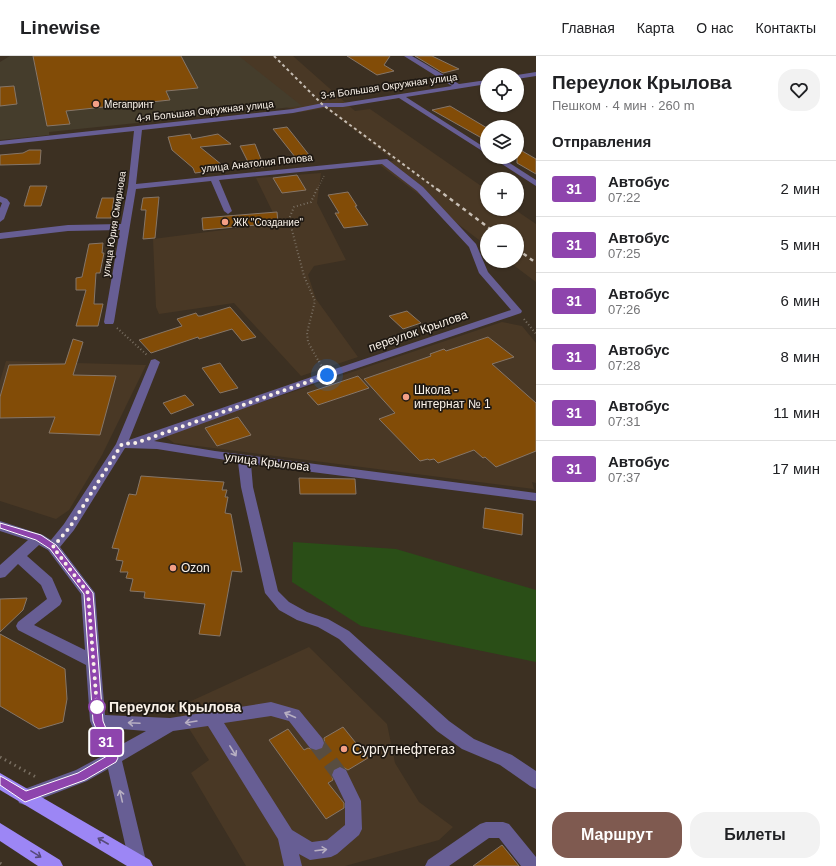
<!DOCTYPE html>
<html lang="ru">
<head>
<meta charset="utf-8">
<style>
  body { margin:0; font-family:Arial,sans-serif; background:#f2f2f2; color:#202124; height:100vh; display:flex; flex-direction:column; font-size:15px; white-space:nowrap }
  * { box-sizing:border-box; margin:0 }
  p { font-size:13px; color:#757577 }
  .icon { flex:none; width:22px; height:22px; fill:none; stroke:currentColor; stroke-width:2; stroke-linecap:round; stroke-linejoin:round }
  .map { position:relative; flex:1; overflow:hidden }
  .drawer { display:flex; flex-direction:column; background:#fff; width:300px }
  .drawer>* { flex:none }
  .badge { padding:0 8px; border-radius:3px; font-size:14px; line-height:26px }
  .controls { position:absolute; left:480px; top:12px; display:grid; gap:8px }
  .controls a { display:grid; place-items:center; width:44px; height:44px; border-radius:50%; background:#fff; box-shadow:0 1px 3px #0004; font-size:20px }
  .you { position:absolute; width:20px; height:20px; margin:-10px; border:3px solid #fff; border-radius:50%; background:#1a73e8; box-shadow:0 0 0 6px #1a73e833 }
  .map>.badge { position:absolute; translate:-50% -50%; box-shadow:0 0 0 2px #fff }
  h2 { padding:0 16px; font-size:15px; line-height:36px }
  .round { display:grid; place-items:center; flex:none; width:42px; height:42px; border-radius:16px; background:#f2f2f2 }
  .head { display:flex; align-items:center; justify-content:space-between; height:68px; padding:0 16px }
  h1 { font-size:19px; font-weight:700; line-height:30px }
  .action { display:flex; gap:8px; margin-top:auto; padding:8px 16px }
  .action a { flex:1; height:46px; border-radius:16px; background:#7f5a50; color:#fff; font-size:16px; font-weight:700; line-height:46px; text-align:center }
  .action a+a { background:#f2f2f2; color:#202124 }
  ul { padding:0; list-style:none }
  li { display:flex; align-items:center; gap:12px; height:56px; padding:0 16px; border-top:1px solid #e0e0e0 }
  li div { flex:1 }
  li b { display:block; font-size:15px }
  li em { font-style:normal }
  li .badge { min-width:44px; font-weight:700; text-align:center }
  header { display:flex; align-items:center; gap:24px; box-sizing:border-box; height:56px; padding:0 20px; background:#fff; border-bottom:1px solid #e0e0e0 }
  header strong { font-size:19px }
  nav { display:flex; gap:22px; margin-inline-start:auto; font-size:14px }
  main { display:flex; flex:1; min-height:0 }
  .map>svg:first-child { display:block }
  .built { fill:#493825 }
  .industrial { fill:#453d2c }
  .green { fill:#2a4e17 }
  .building { fill:#824c07; stroke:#867668 }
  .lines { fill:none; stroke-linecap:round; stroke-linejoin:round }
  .minor-tunnel { stroke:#584d40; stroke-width:16; stroke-dasharray:16 8; stroke-linecap:butt }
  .path-far3 { stroke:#796f62; stroke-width:1.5; stroke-dasharray:0.5 2; stroke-linecap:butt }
  .path-far2 { stroke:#796f62; stroke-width:2; stroke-dasharray:1 2.5; stroke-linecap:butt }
  .path-far1 { stroke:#796f62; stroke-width:2.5; stroke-dasharray:1 3; stroke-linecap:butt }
  .path { stroke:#796f62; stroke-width:3; stroke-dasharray:1.5 4; stroke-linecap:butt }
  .minor { fill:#675e94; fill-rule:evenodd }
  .major { fill:#9c86f5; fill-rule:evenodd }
  .rail-far1 { stroke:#c7beb4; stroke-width:2; stroke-dasharray:3 3; stroke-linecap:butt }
  .rail { stroke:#c7beb4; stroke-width:2.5; stroke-dasharray:4 4; stroke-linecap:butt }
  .oneway { stroke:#b7afc2 }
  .oneway2 { stroke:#574a79 }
  .line { fill:#8e44ad; stroke:#fff }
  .walk { stroke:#f9f1e8; stroke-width:4; stroke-dasharray:0 7.2 }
  .poi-dot { fill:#f49f86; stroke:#1f1913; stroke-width:1.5 }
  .stop-dot { fill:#fff; stroke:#8e44ad; stroke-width:2 }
  .labels { text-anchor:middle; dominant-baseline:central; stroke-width:3.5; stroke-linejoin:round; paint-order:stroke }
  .far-street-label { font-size:10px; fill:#f9f1e8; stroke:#1f1913 }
  .far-poi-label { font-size:10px; fill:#f9f1e8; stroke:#1f1913; text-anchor:start }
  .street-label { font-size:12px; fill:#f9f1e8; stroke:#1f1913 }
  .poi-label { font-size:12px; fill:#f9f1e8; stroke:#1f1913; text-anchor:start }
  .near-stop-label { font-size:14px; font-weight:bold; fill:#f9f1e8; stroke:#1f1913; text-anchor:start }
  .near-poi-label { font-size:14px; fill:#f9f1e8; stroke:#1f1913; text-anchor:start }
</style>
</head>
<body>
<header>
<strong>Linewise</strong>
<nav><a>Главная</a><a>Карта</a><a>О нас</a><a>Контакты</a></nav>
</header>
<main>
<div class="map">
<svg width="536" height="810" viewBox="0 0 536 810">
  <rect width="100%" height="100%" fill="#3c3022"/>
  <!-- built -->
  <g class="built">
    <polygon points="233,0 293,0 355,55 370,53 487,134 487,153 514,153 536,168 536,226 508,205 517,205 517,175 487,175 487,190 376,106 394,105 340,63 325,52 301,56 283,50"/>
    <polygon points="321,117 317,147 346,204 314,210 308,219 316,243 358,301 301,320 234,247 159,258 156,251 153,183 278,167 256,122"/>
    <polygon points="502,266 522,270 536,287 536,427 532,426 534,433 174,387 163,379"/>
    <polygon points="6,305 146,309 102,399 69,454 56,463 0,445 0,325"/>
    <polygon points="309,591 387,668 395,707 419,746 453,771 439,784 345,810 246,810 191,717 209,704 176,652"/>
  </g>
  <!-- industrial -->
  <polygon class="industrial" points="10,0 239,0 302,50 49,76 49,79 0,84 0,6"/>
  <!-- green -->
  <polygon class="green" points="293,486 396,493 536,534 536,606 361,570 292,526"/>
  <!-- building -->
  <g class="building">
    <polygon points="33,0 181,0 198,32 166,35 170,44 66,55 70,68 47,70"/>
    <polygon points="347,0 390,0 384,9 394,15 377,19"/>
    <polygon points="415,0 432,0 459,13 443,17"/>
    <polygon points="14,30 17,48 0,50 0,31"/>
    <polygon points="450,50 487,72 487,85 432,54"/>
    <polygon points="287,71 295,81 313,104 299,106 273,73"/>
    <polygon points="190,78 192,83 218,78 231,88 200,91 227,113 195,117 193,112 172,94 168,81"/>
    <polygon points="255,88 264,111 251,112 240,90"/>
    <polygon points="517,92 536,103 536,118 517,107"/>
    <polygon points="29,94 41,94 40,108 0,109 0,99 23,97"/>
    <polygon points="297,119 306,134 282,137 273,122"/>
    <polygon points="30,130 47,130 41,150 24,150"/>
    <polygon points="348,136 357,150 355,150 368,169 344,172 335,157 339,157 328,139"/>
    <polygon points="159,141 155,182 143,183 146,154 141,154 143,142"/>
    <polygon points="102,142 114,142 111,162 96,162"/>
    <polygon points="277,156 278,167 203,174 202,162"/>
    <polygon points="103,187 102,197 104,197 100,217 96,217 94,248 103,248 98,270 76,270 86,234 76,234 76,222 82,221 89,188"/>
    <polygon points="230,251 256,281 242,285 232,273 199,283 198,281 151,297 139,284 182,270 177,263 196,257 198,260 201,260"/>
    <polygon points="407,255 421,267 403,273 389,260"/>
    <polygon points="488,281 514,301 492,308 536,347 536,395 496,411 485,401 483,402 474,394 438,407 434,403 429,404 428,403 420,405 379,363 395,357 364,323 431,300 430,298 444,293 446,295"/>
    <polygon points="73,283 83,286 73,319 116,320 100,379 49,377 55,361 0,362 0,341 9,309 65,308"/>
    <polygon points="220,307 227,317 238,332 220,337 202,312"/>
    <polygon points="358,320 369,332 318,349 307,337"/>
    <polygon points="185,339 194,349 171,358 163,347"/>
    <polygon points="238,361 251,379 217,390 205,372"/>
    <polygon points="141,420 224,426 222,434 227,434 225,441 228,441 225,457 231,458 242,516 232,515 220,580 199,578 205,548 144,542 145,536 130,535 133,523 126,522 128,516 120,516 123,505 116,504 119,493 112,492 129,438 136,439"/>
    <polygon points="299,422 355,423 356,438 300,438"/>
    <polygon points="485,452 523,458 522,479 483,472"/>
    <polygon points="27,542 23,554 0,576 0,543"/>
    <polygon points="0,578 65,613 67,643 63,666 39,673 0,650"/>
    <polygon points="343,671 368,702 348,714 341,710 333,713 331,718 333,724 328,727 344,747 344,752 326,763 269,684 288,673 304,694 308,692 316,695 323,693 325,688 324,682"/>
    <polygon points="502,789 519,810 473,810"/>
  </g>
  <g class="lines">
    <!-- minor-tunnel -->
    <polyline class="minor-tunnel" points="316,687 340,719"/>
    <!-- path-far3 -->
    <polyline class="path-far3" points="317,134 324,120"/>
    <!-- path-far2 -->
    <g class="path-far2">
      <polyline points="317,133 311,146 294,151 289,163 304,220 315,245 307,277 308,286 319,306"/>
      <polyline points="524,263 536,278"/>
      <polyline points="117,272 147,299"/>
    </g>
    <!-- path-far1 -->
    <polyline class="path-far1" points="319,305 322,311"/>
    <!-- path -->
    <g class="path">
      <polyline points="0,701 36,721"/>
      <polyline points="0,807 4,810"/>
    </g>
    <!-- minor -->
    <g class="minor">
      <path d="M404,0H412L459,28L487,24V28L406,41L487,93V98L399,42L343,51H323L293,57L142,74L136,128L387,103L423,131L476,188L488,216L522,255L521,257L331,321L154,385L215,395L536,437V445L251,408L253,431L278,535L289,546L307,556L328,563L349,575L449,665L474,683L512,699L536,715V733L530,730L500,709L462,693L437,675L339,583L318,571L297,564L279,554L265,537L241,431L238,406L157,393L125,392L74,474L60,491L95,537L105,659L170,662L271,646L299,654L322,682L324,687L322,692L316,694L310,692L289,665L271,660L224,667L292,774L312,786L327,784L345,769V746L332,719L334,714L340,711L346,714L361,745L362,773L359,779L337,798L331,801L310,804L299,798L302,810H284L278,783L208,670L173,675L122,705L146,805L144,810H130L108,713L87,725L25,749L19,747L17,741L19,735L76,714L104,699L90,665L86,609L18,574L16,570L18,566L47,543L41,529L18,508L5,521L0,522V509L28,484L0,475V465L43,479L51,484L64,468L116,388L151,304L155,303L160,306L129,384L323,317L511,254L479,217L469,191L417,135L382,108L219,124L232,155L228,158L224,155L211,125L136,133L114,266L113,268H105L104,266L120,174L68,175L0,183V177L68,169L121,168L128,131L134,75L0,89V85L293,53L323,47H343L452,30ZM39,489L48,494L81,538L85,594L34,569L60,549L62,545L52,522L27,500ZM109,672L146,675L117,691Z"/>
      <polygon points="536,16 536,20 517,23 517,19"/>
      <polygon points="491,101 500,101 536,124 536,130"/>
      <polygon points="0,140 7,143 10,147 4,163 0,166 0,152 2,147 0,146"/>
      <polygon points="486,766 503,766 509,768 536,801 536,810 521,810 499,782 489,782 449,810 425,810 428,804 480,768"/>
    </g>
    <!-- major -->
    <g class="major">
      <polygon points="0,717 150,804 153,810 127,810 0,734"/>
      <polygon points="0,767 60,804 63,810 38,810 0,785"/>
    </g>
    <!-- rail-far1 -->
    <polyline class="rail-far1" points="274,0 323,49 438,134"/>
    <!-- rail -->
    <g class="rail">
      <polyline points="437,133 493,175"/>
      <polyline points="517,193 536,207"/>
    </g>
  </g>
  <!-- one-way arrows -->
  <defs><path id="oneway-shaft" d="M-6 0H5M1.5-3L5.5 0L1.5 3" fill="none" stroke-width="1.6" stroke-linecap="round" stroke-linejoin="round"/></defs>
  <g class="oneway">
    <use href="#oneway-shaft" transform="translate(290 659) rotate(-156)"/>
    <use href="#oneway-shaft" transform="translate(191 666) rotate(171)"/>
    <use href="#oneway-shaft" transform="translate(134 667) rotate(-177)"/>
    <use href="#oneway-shaft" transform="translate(233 695) rotate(58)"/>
    <use href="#oneway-shaft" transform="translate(121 740) rotate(-103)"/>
    <use href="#oneway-shaft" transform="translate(321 794) rotate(-7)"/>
  </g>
  <g class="oneway2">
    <use href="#oneway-shaft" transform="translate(103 785) rotate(-150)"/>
    <use href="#oneway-shaft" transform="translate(36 798) rotate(32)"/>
  </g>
  <!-- line -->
  <polygon class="line" points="0,467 41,479 56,489 93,537 103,665 118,702 116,706 85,724 25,746 0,729 0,720 4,722 26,735 78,717 107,700 93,665 84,538 50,493 36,484 0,472"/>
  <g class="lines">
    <!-- walk -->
    <polyline class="walk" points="97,651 88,537 53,491 70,471 122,388 136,387 327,319"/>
  </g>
  <!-- markers -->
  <g class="poi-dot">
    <circle cx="96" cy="48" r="4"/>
    <circle cx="225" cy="166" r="4"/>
    <circle cx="406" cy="341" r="4"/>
    <circle cx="173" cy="512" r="4"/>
    <circle cx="344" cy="693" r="4"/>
  </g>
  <circle class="stop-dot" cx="97" cy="651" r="8"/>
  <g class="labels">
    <!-- far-street labels -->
    <g class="far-street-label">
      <text transform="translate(389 30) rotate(-8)">3-я Большая Окружная улица</text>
      <text transform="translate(205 55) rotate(-6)">4-я Большая Окружная улица</text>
      <text transform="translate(257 107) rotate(-6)">улица Анатолия Попова</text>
      <text transform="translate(114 168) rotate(-81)">улица Юрия Смирнова</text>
    </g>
    <!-- far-poi labels -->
    <g class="far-poi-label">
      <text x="104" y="48">Мегапринт</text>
      <text x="233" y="166">ЖК "Создание"</text>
    </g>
    <!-- street labels -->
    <g class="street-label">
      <text transform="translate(418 275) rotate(-19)">переулок Крылова</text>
      <text transform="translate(267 406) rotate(7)">улица Крылова</text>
    </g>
    <!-- poi labels -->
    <g class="poi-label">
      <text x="414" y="334">Школа -<tspan x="414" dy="14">интернат № 1</tspan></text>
      <text x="181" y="512">Ozon</text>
    </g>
    <!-- near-stop labels -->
    <g class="near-stop-label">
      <text x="109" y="651">Переулок Крылова</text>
    </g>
    <!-- near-poi labels -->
    <g class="near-poi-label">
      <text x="352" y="693">Сургутнефтегаз</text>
    </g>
  </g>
</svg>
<div class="controls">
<a><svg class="icon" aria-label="locate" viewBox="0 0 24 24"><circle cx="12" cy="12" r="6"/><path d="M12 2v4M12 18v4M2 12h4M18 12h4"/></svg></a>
<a><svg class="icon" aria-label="layers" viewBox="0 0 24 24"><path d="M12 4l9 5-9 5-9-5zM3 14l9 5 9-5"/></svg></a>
<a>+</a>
<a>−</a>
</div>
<div class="you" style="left:327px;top:319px"></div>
<b class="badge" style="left:106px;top:686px;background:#8e44ad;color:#fff">31</b>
</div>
<section class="drawer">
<div class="head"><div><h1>Переулок Крылова</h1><p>Пешком · 4 мин · 260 m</p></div><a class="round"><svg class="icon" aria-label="heart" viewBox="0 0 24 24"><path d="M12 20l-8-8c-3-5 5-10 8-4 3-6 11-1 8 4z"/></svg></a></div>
<h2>Отправления</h2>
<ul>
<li><span class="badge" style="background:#8e44ad;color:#fff">31</span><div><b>Автобус</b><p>07:22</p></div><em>2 мин</em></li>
<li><span class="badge" style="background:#8e44ad;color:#fff">31</span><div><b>Автобус</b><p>07:25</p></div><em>5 мин</em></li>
<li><span class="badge" style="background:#8e44ad;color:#fff">31</span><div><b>Автобус</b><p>07:26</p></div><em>6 мин</em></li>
<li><span class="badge" style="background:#8e44ad;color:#fff">31</span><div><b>Автобус</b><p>07:28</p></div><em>8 мин</em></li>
<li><span class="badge" style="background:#8e44ad;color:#fff">31</span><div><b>Автобус</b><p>07:31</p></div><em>11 мин</em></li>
<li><span class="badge" style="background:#8e44ad;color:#fff">31</span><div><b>Автобус</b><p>07:37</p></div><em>17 мин</em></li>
</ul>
<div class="action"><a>Маршрут</a><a>Билеты</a></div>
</section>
</main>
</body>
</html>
